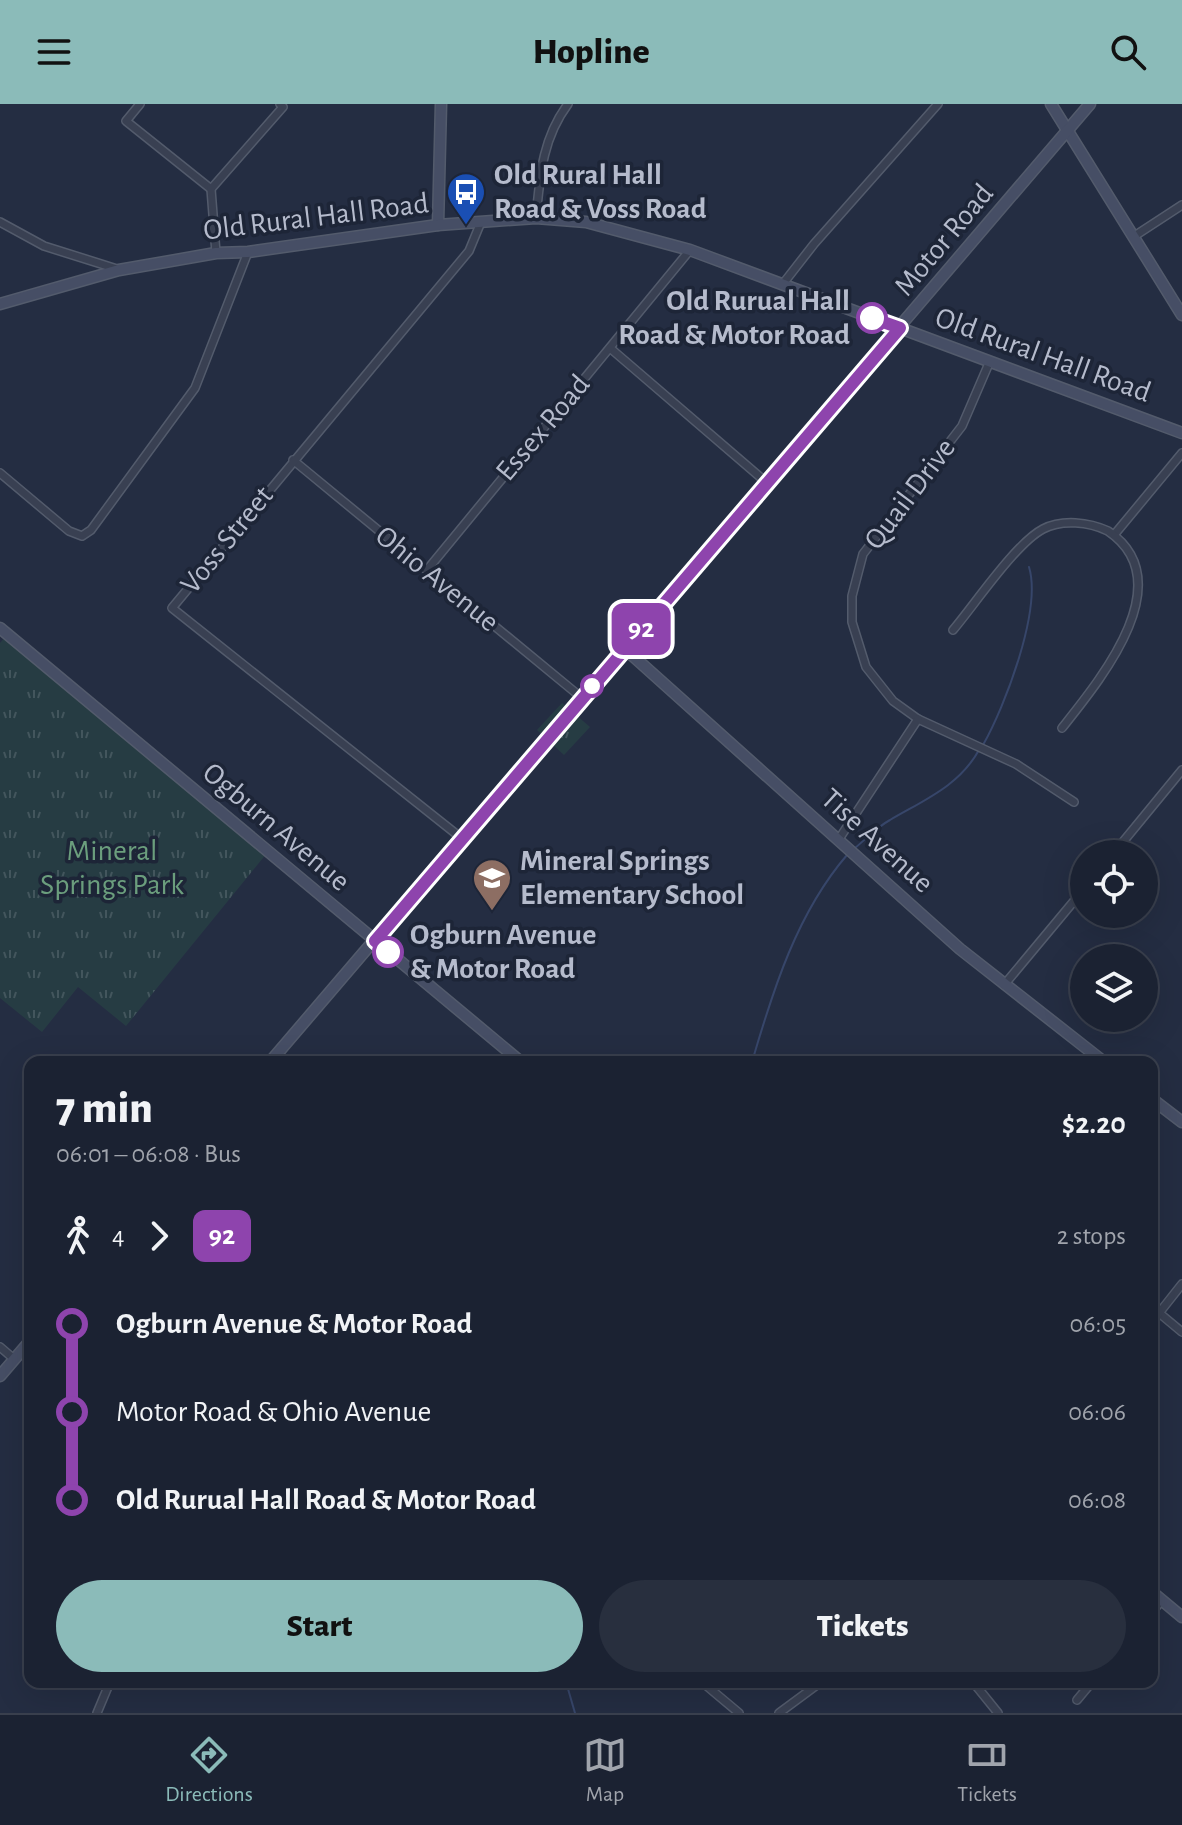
<!DOCTYPE html>
<html lang="en">
<head>
<meta charset="utf-8">
<style>
  body { margin:0; font-family:"Alegreya Sans",sans-serif; background:#282f3e; color:#f1f3f6; height:100vh; display:flex; flex-direction:column; font-size:30px; white-space:nowrap }
  * { box-sizing:border-box; margin:0 }
  p { font-size:26px; color:#a0a4ac }
  .icon { flex:none; width:44px; height:44px; fill:none; stroke:currentColor; stroke-width:2; stroke-linecap:round; stroke-linejoin:round }
  .map { position:relative; flex:1; overflow:hidden }
  .panel { position:absolute; left:24px; top:952px; width:1134px; height:632px; display:flex; flex-direction:column; background:#1b2232; border-radius:16px; box-shadow:0 8px 32px #0002,0 0 0 2px #393f4d }
  .panel>* { flex:none }
  .badge { padding:0 16px; border-radius:12px; font-size:28px; line-height:52px }
  .fabs { position:absolute; left:1070px; top:736px; display:grid; gap:16px }
  .fabs a { display:grid; place-items:center; width:88px; height:88px; border-radius:50%; background:#1b2232; box-shadow:0 8px 32px #0002,0 0 0 2px #393f4d; font-size:40px }
  .map>.badge { position:absolute; translate:-50% -50%; box-shadow:0 0 0 4px #fff }
  .legs { display:flex; align-items:center; gap:12px; height:88px; padding:0 32px; font-size:26px }
  .legs p { margin-inline-start:auto }
  .summary { display:flex; align-items:center; justify-content:space-between; height:136px; padding:0 32px }
  h1 { font-size:44px; font-weight:800; line-height:60px }
  .action { display:flex; gap:16px; margin-top:auto; padding:16px 32px }
  .action a { flex:1; height:92px; border-radius:48px; background:#8bbbb9; color:#111; font-size:32px; font-weight:800; line-height:92px; text-align:center }
  .action a+a { background:#282f3e; color:#f1f3f6 }
  ul { padding:0 32px; list-style:none }
  li { display:flex; align-items:center; gap:28px; height:88px; font-size:30px }
  li i { display:grid; place-items:center; width:12px; height:100%; margin:0 10px; background:currentColor }
  li i::after { content:''; width:20px; height:20px; margin:-10px; border:6px solid; border-radius:50%; background:#1b2232 }
  li p { margin-inline-start:auto }
  li:first-child i { background:linear-gradient(#0000 50%,currentColor 0) }
  li:last-child i { background:linear-gradient(currentColor 50%,#0000 0) }
  header { display:flex; justify-content:space-between; align-items:center; height:104px; padding:0 32px; background:#8bbbb9; color:#111; font-size:36px; font-weight:800 }
  .tab-bar { display:flex; justify-content:space-around; align-items:center; height:112px; border-top:2px solid #393f4d; background:#1b2232; font-size:22px; color:#a0a4ac }
  .tab-bar a { display:grid; justify-items:center; gap:4px }
  .tab-bar .active { color:#8bbbb9 }
  .map>svg:first-child { display:block }
  .park { fill:url(#park-tufts) }
  .lines { fill:none; stroke-linecap:round; stroke-linejoin:round }
  .stream { stroke:#37466a; stroke-width:2 }
  .street-casing { stroke:#535b6c; stroke-width:10 }
  .secondary-casing { stroke:#535b6c; stroke-width:13 }
  .street { stroke:#394052; stroke-width:7 }
  .secondary { stroke:#464e65; stroke-width:10 }
  .line-1-casing { stroke:#fff; stroke-width:18 }
  .line-1 { stroke:#8e44ad; stroke-width:12 }
  .stop-1-dot { fill:#fff; stroke:#8e44ad; stroke-width:4 }
  .labels { text-anchor:middle; dominant-baseline:central; stroke-width:7; stroke-linejoin:round; paint-order:stroke }
  .poi-label { font-size:30px; font-weight:bold; fill:#b5bbcc; stroke:#1d2537; text-anchor:start }
  .street-label { font-size:30px; fill:#b5bbcc; stroke:#1d2537 }
  .stop-label { font-size:30px; font-weight:bold; fill:#b5bbcc; stroke:#1d2537; text-anchor:end }
  .park-label { font-size:30px; fill:#6b9e7d; stroke:#1d2537 }
</style>
</head>
<body>
<header><svg class="icon" aria-label="menu" viewBox="0 0 24 24"><path d="M4 6h16M4 12h16M4 18h16"/></svg>Hopline<svg class="icon" aria-label="search" viewBox="0 0 24 24"><circle cx="10" cy="10" r="6"/><path d="M15 15l6 6"/></svg></header>
<div class="map">
<svg width="1182" height="1609" viewBox="0 0 1182 1609">
  <defs>
    <pattern id="park-tufts" width="24" height="20" patternUnits="userSpaceOnUse" patternTransform="scale(2)"><rect width="24" height="20" fill="#263c43"/><path d="M3 7l-1-3M5 7V3M7 7l1-3M15 17l-1-3M17 17v-4M19 17l1-3" fill="none" stroke="#43565d"/></pattern>
  </defs>
  <rect width="100%" height="100%" fill="#242d42"/>
  <!-- park -->
  <g class="park">
    <polygon points="6,532 267,749 126,922 78,883 42,928 0,894 0,539"/>
    <polygon points="562,599 590,623 564,651 537,626"/>
  </g>
  <g class="lines">
    <!-- stream -->
    <g class="stream">
      <path d="M983,641C1005,602 1042,506 1029,463"/>
      <path d="M855,744C866,735 877,723 890,716C924,696 959,682 979,646"/>
      <path d="M752,958C773,886 797,809 847,751"/>
      <polyline points="566,1578 575,1609"/>
    </g>
    <defs>
      <g id="street">
        <polyline points="140,0 126,17 211,85"/>
        <path d="M536,114C540,72 542,35 568,0"/>
        <polyline points="0,118 44,142 117,165"/>
        <polyline points="1133,133 1182,101"/>
        <polyline points="216,149 211,85 283,3 280,0"/>
        <polyline points="782,181 814,140 938,0"/>
        <polyline points="610,244 767,379"/>
        <polyline points="990,257 962,322 863,450 852,492 852,518 866,563 893,597 918,615 1016,660 1074,698"/>
        <polyline points="293,356 582,594"/>
        <polyline points="0,369 69,427 82,432 91,426 195,284 248,148"/>
        <polyline points="1114,431 1182,349"/>
        <polyline points="427,466 690,146"/>
        <path d="M953,526C975,500 1016,439 1043,425C1062,415 1089,418 1108,427C1182,477 1101,575 1062,624"/>
        <polyline points="460,733 172,504 469,147 481,118"/>
        <polyline points="839,735 918,615"/>
        <polyline points="1113,750 1182,666"/>
        <polyline points="1004,881 1084,785"/>
        <polyline points="1152,1203 1182,1228"/>
        <polyline points="1152,1218 1182,1180"/>
        <polyline points="0,1243 14,1255"/>
        <polyline points="1152,1508 1162,1496"/>
        <polyline points="702,1578 739,1609"/>
        <polyline points="973,1578 998,1609"/>
        <polyline points="1077,1596 1092,1578"/>
        <polyline points="97,1609 110,1578"/>
        <polyline points="779,1609 821,1578"/>
      </g>
      <g id="secondary">
        <polyline points="1051,0 1182,211"/>
        <polyline points="438,121 441,0"/>
        <polyline points="0,200 119,166 216,149 248,148 438,121 536,114 586,118 690,146 1182,329"/>
        <polyline points="0,524 521,958"/>
        <polyline points="624,544 960,845 1104,958"/>
        <polyline points="270,958 1090,0"/>
        <polyline points="1152,995 1182,1018"/>
        <polyline points="0,1272 30,1237"/>
        <polyline points="1152,1488 1182,1513"/>
      </g>
    </defs>
    <!-- street casing -->
    <use href="#street" class="street-casing"/>
    <!-- secondary casing -->
    <use href="#secondary" class="secondary-casing"/>
    <!-- street -->
    <use href="#street" class="street"/>
    <!-- secondary -->
    <use href="#secondary" class="secondary"/>
  </g>
  <g class="lines">
    <defs>
      <polyline id="line-1" points="388,848 375,837 900,224 872,214"/>
    </defs>
    <!-- line-1 casing -->
    <use href="#line-1" class="line-1-casing"/>
    <!-- line-1 -->
    <use href="#line-1" class="line-1"/>
  </g>
  <!-- icons -->
  <defs>
    <symbol id="bus-pin" viewBox="-11 -11 22 30"><path d="M0 17L-7.5 6A9.5 9.5 0 1 1 7.5 6Z" fill="#1a4fb4" stroke="#1d2537"/><path d="M-5-6H5V4H4V6H2V4H-2V6H-4V4H-5ZM-3.5-4V0h7V-4ZM-3.5 1.2v1.5H-2V1.2ZM2 1.2v1.5H3.5V1.2Z" fill="#fff"/></symbol>
    <symbol id="school-pin" viewBox="-11 -11 22 30"><path d="M0 17L-7.5 6A9.5 9.5 0 1 1 7.5 6Z" fill="#8d6e63" stroke="#1d2537"/><path d="M0-5L7-2L0 1L-7-2ZM-4 1L0 2.5L4 1V4Q0 6-4 4Z" fill="#fff"/></symbol>
  </defs>
  <g fill-rule="evenodd">
    <use href="#bus-pin" x="444" y="66" width="44" height="60"/>
    <use href="#school-pin" x="470" y="752" width="44" height="60"/>
  </g>
  <!-- markers -->
  <g class="stop-1-dot">
    <circle cx="872" cy="214" r="14"/>
    <circle cx="592" cy="582" r="10"/>
    <circle cx="388" cy="848" r="14"/>
  </g>
  <g class="labels">
    <!-- poi labels -->
    <g class="poi-label">
      <text x="494" y="71">Old Rural Hall<tspan x="494" dy="34">Road &amp; Voss Road</tspan></text>
      <text x="520" y="757">Mineral Springs<tspan x="520" dy="34">Elementary School</tspan></text>
    </g>
    <!-- street labels -->
    <g class="street-label">
      <text transform="translate(316 113) rotate(-7)">Old Rural Hall Road</text>
      <text transform="translate(944 136) rotate(-50)">Motor Road</text>
      <text transform="translate(1043 251) rotate(20)">Old Rural Hall Road</text>
      <text transform="translate(543 324) rotate(-50)">Essex Road</text>
      <text transform="translate(910 390) rotate(-53)">Quail Drive</text>
      <text transform="translate(227 436) rotate(-51)">Voss Street</text>
      <text transform="translate(437 475) rotate(39)">Ohio Avenue</text>
      <text transform="translate(276 723) rotate(40)">Ogburn Avenue</text>
      <text transform="translate(877 737) rotate(42)">Tise Avenue</text>
    </g>
    <!-- stop labels -->
    <g class="stop-label">
      <text x="850" y="197">Old Rurual Hall<tspan x="850" dy="34">Road &amp; Motor Road</tspan></text>
      <text x="410" y="831" text-anchor="start">Ogburn Avenue<tspan x="410" dy="34">&amp; Motor Road</tspan></text>
    </g>
    <!-- park labels -->
    <g class="park-label">
      <text x="112" y="747">Mineral<tspan x="112" dy="34">Springs Park</tspan></text>
    </g>
  </g>
</svg>
<div class="fabs">
<a><svg class="icon" aria-label="locate" viewBox="0 0 24 24"><circle cx="12" cy="12" r="6"/><path d="M12 2v4M12 18v4M2 12h4M18 12h4"/></svg></a>
<a><svg class="icon" aria-label="layers" viewBox="0 0 24 24"><path d="M12 4l9 5-9 5-9-5zM3 14l9 5 9-5"/></svg></a>
</div>
<b class="badge" style="left:641px;top:525px;background:#8e44ad;color:#fff">92</b>
<section class="panel">
<div class="summary"><div><h1>7 min</h1><p>06:01 – 06:08 · Bus</p></div><b>$2.20</b></div>
<div class="legs"><svg class="icon" aria-label="walk" viewBox="0 0 24 24"><circle cx="13" cy="4" r="2"/><path d="M13 8l-2 6 4 7M11 14l-3 7M7 12l3-4h3l4 4"/></svg>4<svg class="icon" aria-label="forward" viewBox="0 0 24 24"><path d="M9 5l7 7-7 7"/></svg><b class="badge" style="background:#8e44ad;color:#fff">92</b><p>2 stops</p></div>
<ul>
<li><i style="color:#8e44ad"></i><b>Ogburn Avenue &amp; Motor Road</b><p>06:05</p></li>
<li><i style="color:#8e44ad"></i><span>Motor Road &amp; Ohio Avenue</span><p>06:06</p></li>
<li><i style="color:#8e44ad"></i><b>Old Rurual Hall Road &amp; Motor Road</b><p>06:08</p></li>
</ul>
<div class="action"><a>Start</a><a>Tickets</a></div>
</section>
</div>
<nav class="tab-bar">
<a class="active"><svg class="icon" aria-label="directions" viewBox="0 0 24 24"><path d="M12 3l9 9-9 9-9-9zM9 14v-3h6M13 9l2 2-2 2"/></svg>Directions</a>
<a><svg class="icon" aria-label="map" viewBox="0 0 24 24"><path d="M3 6l6-2 6 2 6-2v14l-6 2-6-2-6 2zM9 4v14M15 6v14"/></svg>Map</a>
<a><svg class="icon" aria-label="tickets" viewBox="0 0 24 24"><path d="M3 7h18v10H3zM15 7v10"/></svg>Tickets</a>
</nav>
</body>
</html>
